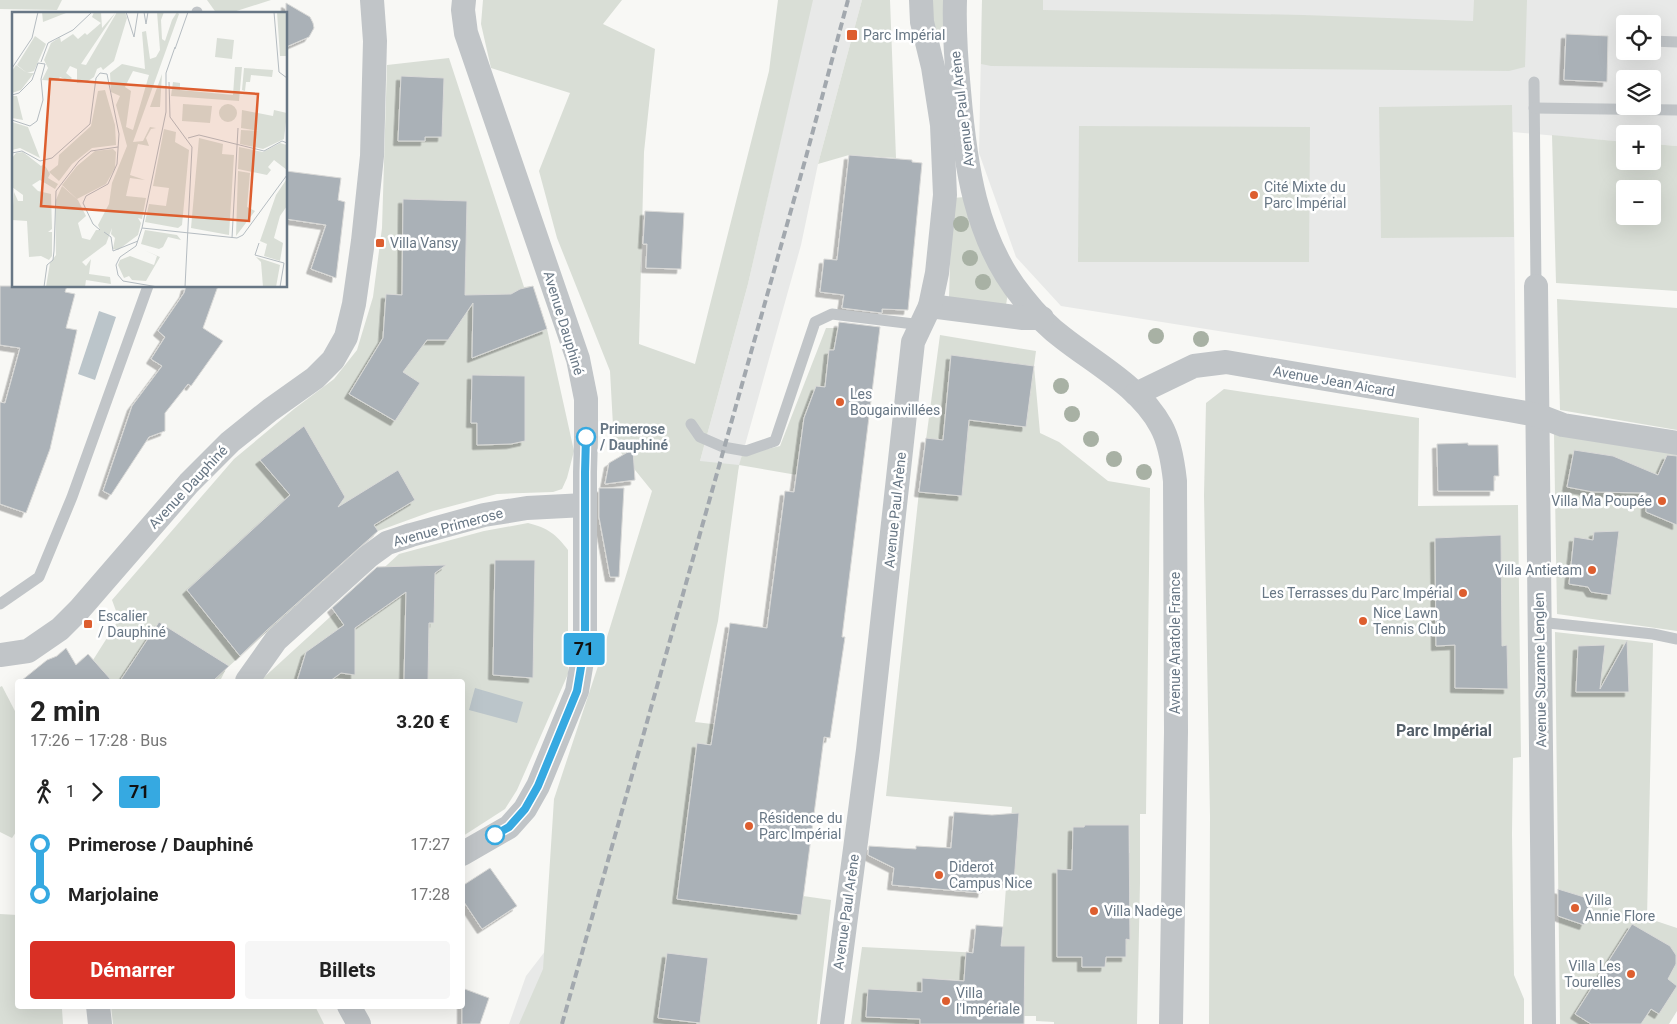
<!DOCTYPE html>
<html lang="fr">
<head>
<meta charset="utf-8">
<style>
  body { margin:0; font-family:Roboto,sans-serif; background:#f6f6f6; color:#222; height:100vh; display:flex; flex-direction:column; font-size:19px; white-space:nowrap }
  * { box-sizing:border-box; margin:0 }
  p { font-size:16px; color:#767676 }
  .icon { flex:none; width:28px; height:28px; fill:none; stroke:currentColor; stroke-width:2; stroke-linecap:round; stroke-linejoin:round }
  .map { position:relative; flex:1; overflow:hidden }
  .panel { position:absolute; left:15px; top:679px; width:450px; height:330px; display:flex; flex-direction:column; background:#fff; border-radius:5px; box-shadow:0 5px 20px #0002 }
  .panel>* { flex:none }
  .badge { padding:0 10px; border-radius:4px; font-size:18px; line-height:32px }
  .fabs { position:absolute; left:1616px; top:15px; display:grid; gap:10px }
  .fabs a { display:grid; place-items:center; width:45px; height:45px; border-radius:5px; background:#fff; box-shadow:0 5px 20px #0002; font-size:25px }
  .map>.badge { position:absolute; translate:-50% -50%; box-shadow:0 0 0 2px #fff }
  .legs { display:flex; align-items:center; gap:8px; height:55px; padding:0 15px; font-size:16px }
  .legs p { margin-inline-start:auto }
  .overview { display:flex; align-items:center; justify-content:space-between; height:85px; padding:0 15px }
  h1 { font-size:28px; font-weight:700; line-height:38px }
  .action { display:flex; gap:10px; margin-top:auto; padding:10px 15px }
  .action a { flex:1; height:58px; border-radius:5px; background:#d93025; color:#fff; font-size:20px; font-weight:700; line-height:58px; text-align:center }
  .action a+a { background:#f6f6f6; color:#222 }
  ul { padding:0 15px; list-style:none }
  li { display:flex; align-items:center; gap:18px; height:50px; font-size:19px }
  li i { display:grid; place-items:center; width:8px; height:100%; margin:0 6px; background:currentColor }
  li i::after { content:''; width:12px; height:12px; margin:-6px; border:4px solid; border-radius:50%; background:#fff }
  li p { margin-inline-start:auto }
  li:first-child i { background:linear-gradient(#0000 50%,currentColor 0) }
  li:last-child i { background:linear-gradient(currentColor 50%,#0000 0) }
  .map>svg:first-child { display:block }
  .built { fill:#e8e9e8; fill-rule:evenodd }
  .green { fill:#d9ded6; fill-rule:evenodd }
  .water { fill:#bbc5ca }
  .building { fill:#aab1b7; stroke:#d9d9d7; filter:url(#shadow) }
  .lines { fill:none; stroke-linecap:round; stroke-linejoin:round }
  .service { stroke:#c1c5c8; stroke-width:11 }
  .minor { stroke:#c1c5c8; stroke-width:24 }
  .rail { stroke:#a2a8ae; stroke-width:4; stroke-dasharray:8 4; stroke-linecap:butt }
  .tree { fill:#a8b1a4 }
  .line-1-casing { stroke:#fff; stroke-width:11 }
  .line-1 { stroke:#36a9e1; stroke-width:8 }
  .poi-dot { fill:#dd5e2f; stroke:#fff; stroke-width:2 }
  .stop-1-dot { fill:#fff; stroke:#36a9e1; stroke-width:2.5 }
  .labels { text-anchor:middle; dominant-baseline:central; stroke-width:5; stroke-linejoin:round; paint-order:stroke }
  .poi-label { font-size:14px; fill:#687785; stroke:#fff; text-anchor:start }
  .street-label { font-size:14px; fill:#687785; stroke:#fff }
  .stop-label { font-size:14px; font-weight:bold; fill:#687785; stroke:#fff; text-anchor:start }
  .quarter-label { font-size:16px; font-weight:bold; fill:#55606a; stroke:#fff }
  .inset-road { fill:none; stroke:#b5bcc1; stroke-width:1 }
  .view { fill:#dd5e2f; fill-opacity:0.15; stroke:#dd5e2f; stroke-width:2.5 }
  .inset-edge { fill:none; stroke:#687785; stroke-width:2.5 }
</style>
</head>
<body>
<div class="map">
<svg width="1677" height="1024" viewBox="0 0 1677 1024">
  <defs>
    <filter id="shadow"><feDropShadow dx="-4.5" dy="4.5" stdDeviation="0" flood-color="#0004"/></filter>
  </defs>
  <rect width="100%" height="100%" fill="#f8f8f5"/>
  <!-- built -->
  <g class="built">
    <polygon points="812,0 862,0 818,164 801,245 696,620 611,1024 509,1024 526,976 563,928 700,461 748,284"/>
    <path d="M982,0H1677V146L1653,144L1652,134H1625V142L1513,132L1516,378L1061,306L1016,257L979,153ZM1625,24H1652V51H1625ZM1625,79H1652V106H1625Z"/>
  </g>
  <!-- green -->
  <g class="green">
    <polygon points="0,0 62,0 57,10 0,9"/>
    <polygon points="207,0 271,0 227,14 217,14"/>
    <path d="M483,0H622L603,24L655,49L644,152L639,344L695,364L769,71L778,0H813L748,284L700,461L739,465L742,455L780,446L826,328H880L878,342L836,338L834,350H829L825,387L816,386L804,418L799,456L826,480L739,465L718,621L695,722L824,737L821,757L697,743L677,899L800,915L803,896L831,900L817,1024H519L543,969L554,799L599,663L652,491L614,444L610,371L557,238L539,171L570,93L491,68L481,24ZM667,953L708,958L705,983L700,982L701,1008L699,1023L658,1018Z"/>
    <polygon points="862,0 890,0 896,158 849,155 818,164"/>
    <polygon points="925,0 947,0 946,33 933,33"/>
    <polygon points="982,0 1043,0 1043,10 1303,15 1473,21 1474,0 1527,0 1525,67 1509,71 991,66 981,64"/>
    <polygon points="449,58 524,287 533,286 547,329 574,451 567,478 562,489 553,492 497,494 433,511 378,531 226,669 220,681 112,681 93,660 119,619 112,600 234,459 294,409 334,379 357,350 373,297 382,228 387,65"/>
    <polygon points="1512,105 1514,237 1381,238 1379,107"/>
    <polygon points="1079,126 1310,127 1309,262 1078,262"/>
    <path d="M1552,135L1625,142V161H1652L1653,144L1677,146V291L1556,283ZM1625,189H1652V216H1625Z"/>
    <polygon points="965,197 1008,293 1006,305 949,298 952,198"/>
    <polygon points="1557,299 1677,308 1677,430 1560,410"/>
    <path d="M940,335L1036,351L1034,366L1040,433L1059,442L1108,481L1150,488L1146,814H1140V883L1137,1024H1054V1022L1036,1021V1016H1010L972,981L923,978L920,1024H851L862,947L1001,954L1012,807L886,796L919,492ZM1085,825L1129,826L1130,853L1072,865L1073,827H1084ZM1057,894H1130V939H1126V957H1106L1105,967H1082V957H1061L1062,938ZM868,989L889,1018L866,1017Z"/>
    <polygon points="1224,389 1419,418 1418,506 1518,505 1521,757 1513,758 1512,834 1514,975 1524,999 1524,1024 1209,1024 1210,816 1204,495 1206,403"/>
    <polygon points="1554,434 1677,454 1677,631 1557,614"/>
    <path d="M528,523C548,528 556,534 568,550V674L517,790L505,809L463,836L462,681H260L399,554L484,531Z"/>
    <polygon points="1555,632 1653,643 1647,918 1677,928 1677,1011 1669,1024 1560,1024"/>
    <polygon points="2,686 17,715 18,829 12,838 0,832 0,687"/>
    <polygon points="0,914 17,915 18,1006 66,1006 62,1009 63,1024 0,1024"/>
    <polygon points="111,1006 315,1006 324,1024 113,1024"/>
  </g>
  <!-- water -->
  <g class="water">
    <polygon points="99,311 116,317 95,380 78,374"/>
    <polygon points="475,688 523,702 517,723 469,710"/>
  </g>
  <!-- building -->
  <g class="building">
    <polygon points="286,3 310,17 313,23 314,28 309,37 286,47"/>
    <polygon points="1566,34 1608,36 1607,82 1564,80"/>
    <polygon points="401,76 444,78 442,137 425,137 425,141 398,141"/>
    <polygon points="849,155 912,160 912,162 922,163 908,310 882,309 882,313 842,308 844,295 820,292 824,259 837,260"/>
    <polygon points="286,171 341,178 338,200 345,202 336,278 311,269 326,225 286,219"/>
    <polygon points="403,199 467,201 465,295 511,294 520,289 533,286 547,329 472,358 473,303 448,340 427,340 403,372 420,383 395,421 349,394 383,338 386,294 402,295"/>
    <polygon points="645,211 684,213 681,269 646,268 647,244 643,244"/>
    <polygon points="0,286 67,286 65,292 75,294 66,328 77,330 50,449 26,513 0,504 0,402 5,403 20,348 0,345"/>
    <polygon points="186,286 218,286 203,328 223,341 191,386 188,384 165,413 165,431 149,437 111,495 103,491 132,406 162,366 151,359 165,337 158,331 184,293"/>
    <polygon points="839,322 880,327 842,637 845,637 830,738 824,737 801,915 677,899 697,743 711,745 730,623 767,628 785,491 794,492 804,418 816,386 825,387 829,350 834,350"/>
    <polygon points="951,355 1034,366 1026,427 969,420 962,496 919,492 926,438 943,440"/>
    <polygon points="472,375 525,376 525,441 511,444 477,445 477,423 471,423"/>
    <polygon points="304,426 345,497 338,507 398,470 415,500 374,525 378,531 267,630 240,656 187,590 290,495 260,460"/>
    <polygon points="1468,443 1468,445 1498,445 1499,476 1494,476 1494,491 1438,491 1437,444"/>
    <polygon points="633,449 635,480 605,484 609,463"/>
    <polygon points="1574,450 1613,456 1658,475 1667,455 1677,456 1677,525 1646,512 1646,493 1593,492 1567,487"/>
    <polygon points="599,488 624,488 619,577 610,577 599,517"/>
    <polygon points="1619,531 1611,595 1591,592 1588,587 1569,584 1574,537 1593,540 1594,532"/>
    <polygon points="1501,535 1502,646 1507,645 1508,689 1455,688 1455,645 1436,646 1435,538"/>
    <polygon points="495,560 535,560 533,678 493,675"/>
    <polygon points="446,565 435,573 434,623 429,623 428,681 404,681 406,592 355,628 355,675 341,673 330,681 297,681 306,652 344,625 332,608 377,567"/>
    <polygon points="159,622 229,666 213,681 120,681"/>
    <polygon points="1627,640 1629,692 1576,692 1578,646 1605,645 1600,689"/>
    <polygon points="66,648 76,665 88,654 112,681 21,681 47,660 57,656"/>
    <polygon points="954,812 992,815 1019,813 1014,883 984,882 982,893 892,885 894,868 868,855 869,846 916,849 916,846 951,848"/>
    <polygon points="1085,825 1129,825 1130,940 1126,939 1126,957 1106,957 1105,967 1082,967 1082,957 1057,957 1057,869 1072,870 1073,827 1084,827"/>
    <polygon points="490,868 517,906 482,929 462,899 462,886"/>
    <polygon points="1558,889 1594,900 1584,925 1558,916"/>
    <polygon points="1632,924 1670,946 1676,955 1676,964 1668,979 1677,986 1659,1014 1651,1009 1641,1024 1591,1024 1575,1014"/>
    <polygon points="976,925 1003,927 1001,946 1025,946 1024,1024 920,1024 920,1019 866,1017 868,989 922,992 922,978 964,981 966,952 973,953"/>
    <polygon points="667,953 708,958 700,1023 658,1018"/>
    <polygon points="462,988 489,998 480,1024 462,1024"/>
  </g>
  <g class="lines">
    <!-- service -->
    <g class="service">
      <polyline points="197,14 197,12"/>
      <polyline points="1652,41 1677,42"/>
      <polyline points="1534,82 1536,286"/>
      <polyline points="1534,108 1677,110"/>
      <polyline points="691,424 700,437 723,447 746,451 775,441 815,322 832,314 922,325"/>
      <polyline points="0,604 39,577 72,497 148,286"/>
      <polyline points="1539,622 1653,634 1677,639"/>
    </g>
    <!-- minor -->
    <g class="minor">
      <path d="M955,0C954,31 956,60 959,91C965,163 975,240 1023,298C1034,312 1048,327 1063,338C1096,364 1140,387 1161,426C1170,442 1173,463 1175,481L1176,732L1171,1024"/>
      <polyline points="1536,286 1544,1024"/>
      <polyline points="930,306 1023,318 1042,318"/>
      <polyline points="1136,394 1194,366 1226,362 1509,410 1537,415 1563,425 1677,443"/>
      <polyline points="0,655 28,651 60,629 79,610 189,483 230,442 270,410 315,378 333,360 346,337 354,304 363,241 372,156 375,41 372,0"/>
      <polyline points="247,681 276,640 369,556 387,543 411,535 484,515 527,508 585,505"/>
      <polyline points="462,854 509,827 525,809 538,786 577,691 585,643 585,472 586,438 586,399 578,359 466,33 463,10 464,0"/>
      <polyline points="98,1006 100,1024"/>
      <polyline points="349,1006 359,1024"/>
      <polyline points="832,1024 868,750 913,342 930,306 937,273 945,195 942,125 933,67 922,22 921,0"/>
    </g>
    <!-- rail -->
    <polyline class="rail" points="562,1024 806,157 848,0"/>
  </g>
  <!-- trees -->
  <g class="tree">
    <circle cx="961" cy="224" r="8"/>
    <circle cx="970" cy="258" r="8"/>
    <circle cx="983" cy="282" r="8"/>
    <circle cx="1156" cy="336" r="8"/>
    <circle cx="1201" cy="339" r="8"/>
    <circle cx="1061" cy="386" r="8"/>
    <circle cx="1072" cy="414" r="8"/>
    <circle cx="1091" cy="439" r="8"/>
    <circle cx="1114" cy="459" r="8"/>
    <circle cx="1144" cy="472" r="8"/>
  </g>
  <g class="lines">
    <defs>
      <polyline id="line-1" points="495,835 509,827 525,809 538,786 577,691 585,643 585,472 586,437"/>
    </defs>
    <!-- line-1 casing -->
    <use href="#line-1" class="line-1-casing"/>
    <!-- line-1 -->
    <use href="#line-1" class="line-1"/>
  </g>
  <!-- markers -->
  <g class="poi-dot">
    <rect x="846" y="29" width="12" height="12" rx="2.5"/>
    <circle cx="1254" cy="195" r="5"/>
    <rect x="375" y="238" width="10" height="10" rx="2.5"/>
    <circle cx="840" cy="402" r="5"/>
    <circle cx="1662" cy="501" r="5"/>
    <circle cx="1592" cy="570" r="5"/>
    <circle cx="1463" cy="593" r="5"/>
    <circle cx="1363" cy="621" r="5"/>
    <rect x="83" y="619" width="10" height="10" rx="2.5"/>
    <circle cx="749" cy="826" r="5"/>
    <circle cx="939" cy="875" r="5"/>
    <circle cx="1575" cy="908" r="5"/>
    <circle cx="1094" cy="911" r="5"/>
    <circle cx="1631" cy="974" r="5"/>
    <circle cx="946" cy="1001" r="5"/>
  </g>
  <g class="stop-1-dot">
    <circle cx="586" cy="437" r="9"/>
    <circle cx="495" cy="835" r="9"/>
  </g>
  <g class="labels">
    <!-- poi labels -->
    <g class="poi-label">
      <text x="863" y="35">Parc Impérial</text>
      <text x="1264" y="187">Cité Mixte du<tspan x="1264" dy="16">Parc Impérial</tspan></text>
      <text x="390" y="243">Villa Vansy</text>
      <text x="850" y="394">Les<tspan x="850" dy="16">Bougainvillées</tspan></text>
      <text x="1652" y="501" text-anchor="end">Villa Ma Poupée</text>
      <text x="1582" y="570" text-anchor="end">Villa Antietam</text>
      <text x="1453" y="593" text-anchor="end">Les Terrasses du Parc Impérial</text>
      <text x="1373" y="613">Nice Lawn<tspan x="1373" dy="16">Tennis Club</tspan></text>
      <text x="98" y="616">Escalier<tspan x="98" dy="16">/ Dauphiné</tspan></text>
      <text x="759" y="818">Résidence du<tspan x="759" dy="16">Parc Impérial</tspan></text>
      <text x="949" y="867">Diderot<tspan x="949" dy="16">Campus Nice</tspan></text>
      <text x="1585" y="900">Villa<tspan x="1585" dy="16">Annie Flore</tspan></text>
      <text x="1104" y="911">Villa Nadège</text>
      <text x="1621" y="966" text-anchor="end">Villa Les<tspan x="1621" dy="16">Tourelles</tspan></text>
      <text x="956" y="993">Villa<tspan x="956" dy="16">l'Impériale</tspan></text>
    </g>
    <!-- street labels -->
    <g class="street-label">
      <text transform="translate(962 109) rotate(-97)">Avenue Paul Arène</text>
      <text transform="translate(564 323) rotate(73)">Avenue Dauphiné</text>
      <text transform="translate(1334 381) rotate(10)">Avenue Jean Aicard</text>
      <text transform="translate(188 487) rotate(-47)">Avenue Dauphiné</text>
      <text transform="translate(895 510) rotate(-84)">Avenue Paul Arène</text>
      <text transform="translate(448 527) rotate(-15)">Avenue Primerose</text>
      <text transform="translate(1175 643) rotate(-90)">Avenue Anatole France</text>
      <text transform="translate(1540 670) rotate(-91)">Avenue Suzanne Lenglen</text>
      <text transform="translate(846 912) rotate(-82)">Avenue Paul Arène</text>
    </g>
    <!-- stop labels -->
    <g class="stop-label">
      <text x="600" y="429">Primerose<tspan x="600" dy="16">/ Dauphiné</tspan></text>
    </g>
    <!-- quarter labels -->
    <g class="quarter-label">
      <text x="1444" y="730">Parc Impérial</text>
    </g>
  </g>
  <!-- overview -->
  <g transform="translate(12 12)">
    <rect width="275" height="275" fill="#f8f8f5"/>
    <path d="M30,0H54V1L31,10ZM82,0H89L90,16L104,0L69,52L74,53L105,0H113L115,6L102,49L91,58L89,55L85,57L82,65L76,69L65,71V57L58,54L54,61L60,66L57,69L48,65L45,69L30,68L36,56L32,48L39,31L48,25L49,30L61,22L66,27L73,21L75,23L89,11L80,5ZM145,0H152L149,8L150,27L153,29L160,8L165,0L167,2L121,130L131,129L138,115L144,116L139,117L134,126L137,134L126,132L118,163L133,168L118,166L114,184L134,186L130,207L126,206L129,211L126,223L106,238L101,237L103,226L99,222L100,216L94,232L70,250L74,254L79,247L77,262L98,265L99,272L74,268L73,275H34L38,251L44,243L43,190L50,174L66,188L74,204L66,211L70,226L78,228L84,218H88L86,213L97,192L100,171L115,134L104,93L108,84L99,80L98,61L110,52L133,57L130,20L134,19L138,47L144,45L148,38ZM121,59L137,63L121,118L114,115L119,79L113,75ZM265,0H275V44H268ZM23,24L34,32L22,59L15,61L5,53ZM205,26L222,28L220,47L203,45ZM4,53L15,61H22L9,78L0,81V59ZM223,55H230L227,89L159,84L161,70L168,71V78L221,83ZM232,56L261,58L260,65L239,63L238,70H234L233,79L230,78ZM150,62L148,95H138ZM93,78L103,113L104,133L80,136L60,152L47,169L37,160L46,153L47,143L79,114L86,79ZM0,84H5L11,108L0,106ZM207 101a9 9 0 1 1 18 0a9 9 0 1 1-18 0ZM171,92L200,94L198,111L170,109ZM230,98L261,104L262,98L275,101L272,127L251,137L228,132L229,118L247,119L229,116ZM0,110L16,115L28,146L8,136L0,138ZM152,117L164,120L163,130L177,138L170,213L166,216L133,210L137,192L154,194L157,176L141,174ZM187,126L211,132L210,142L222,143L217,223L179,216ZM268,131L275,133V158L262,148L256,155L259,158L255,163L226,157L227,135L251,140ZM101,137L104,140L103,156L94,172L65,187L50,173L65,154L83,139ZM11,140L29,154L32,152L38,162L36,166L46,172L43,177L28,168L20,173L26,179L39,182L40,217L36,220H40V244L37,248L29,244L17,245L15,209L0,208L2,180L6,189H11V183L0,175V146L4,141ZM226,159L238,161L235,195L243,199L224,224ZM274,168L275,194L268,204L262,226L271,231L268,249L252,244L255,232L248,229L264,183ZM133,218L165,223L169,228L156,225L151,235L147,237L129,232ZM132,238L148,245L134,269L120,268L117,264L112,266L106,253L108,248L118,244L142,253L145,244ZM244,245L268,253L264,275H251L249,250Z" fill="#d9ded6" fill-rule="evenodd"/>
    <path class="inset-road" d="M114,0L122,25L126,0M132,0L134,12L136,0M262,0L267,60L275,66M163,37L176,0M29,50L36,31L61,18L80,0M0,56L20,26L26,0M157,70L158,105L180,135L173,275M0,83L7,81L20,68L26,51L33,52L29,67L31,88L25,109L18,114L0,108M176,126L187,123L252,139L270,129L275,131M0,141L10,139L28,149L40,146L78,112L84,66L88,61L95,62L107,122L105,152L96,172L74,184L71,191L81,212L88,218M130,216L225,226L231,223L275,163M92,220L99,225L101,239L126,229M220,226L226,116M247,231L243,243L272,251L268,275M32,275L35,253L41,248L42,239L44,179L67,149L79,139L106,135M146,275L111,269L106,263L104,253L108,245L124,234L130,216L154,100V61L163,35"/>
    <path class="view" d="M38,67L246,82L237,209L29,194Z"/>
    <rect width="275" height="275" class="inset-edge"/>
  </g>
</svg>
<div class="fabs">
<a><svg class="icon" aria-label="locate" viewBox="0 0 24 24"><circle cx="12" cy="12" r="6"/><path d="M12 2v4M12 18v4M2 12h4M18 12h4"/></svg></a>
<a><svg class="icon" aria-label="layers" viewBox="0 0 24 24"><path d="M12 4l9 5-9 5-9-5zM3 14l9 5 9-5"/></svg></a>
<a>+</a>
<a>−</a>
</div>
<b class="badge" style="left:584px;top:649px;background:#36a9e1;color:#111">71</b>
<section class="panel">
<div class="overview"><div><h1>2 min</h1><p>17:26 – 17:28 · Bus</p></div><b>3.20 €</b></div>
<div class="legs"><svg class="icon" aria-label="walk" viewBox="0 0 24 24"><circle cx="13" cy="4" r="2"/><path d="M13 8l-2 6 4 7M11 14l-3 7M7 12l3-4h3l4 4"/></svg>1<svg class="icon" aria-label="forward" viewBox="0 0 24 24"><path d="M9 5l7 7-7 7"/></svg><b class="badge" style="background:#36a9e1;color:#111">71</b></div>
<ul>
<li><i style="color:#36a9e1"></i><b>Primerose / Dauphiné</b><p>17:27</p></li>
<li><i style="color:#36a9e1"></i><b>Marjolaine</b><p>17:28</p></li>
</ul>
<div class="action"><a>Démarrer</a><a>Billets</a></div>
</section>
</div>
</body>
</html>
